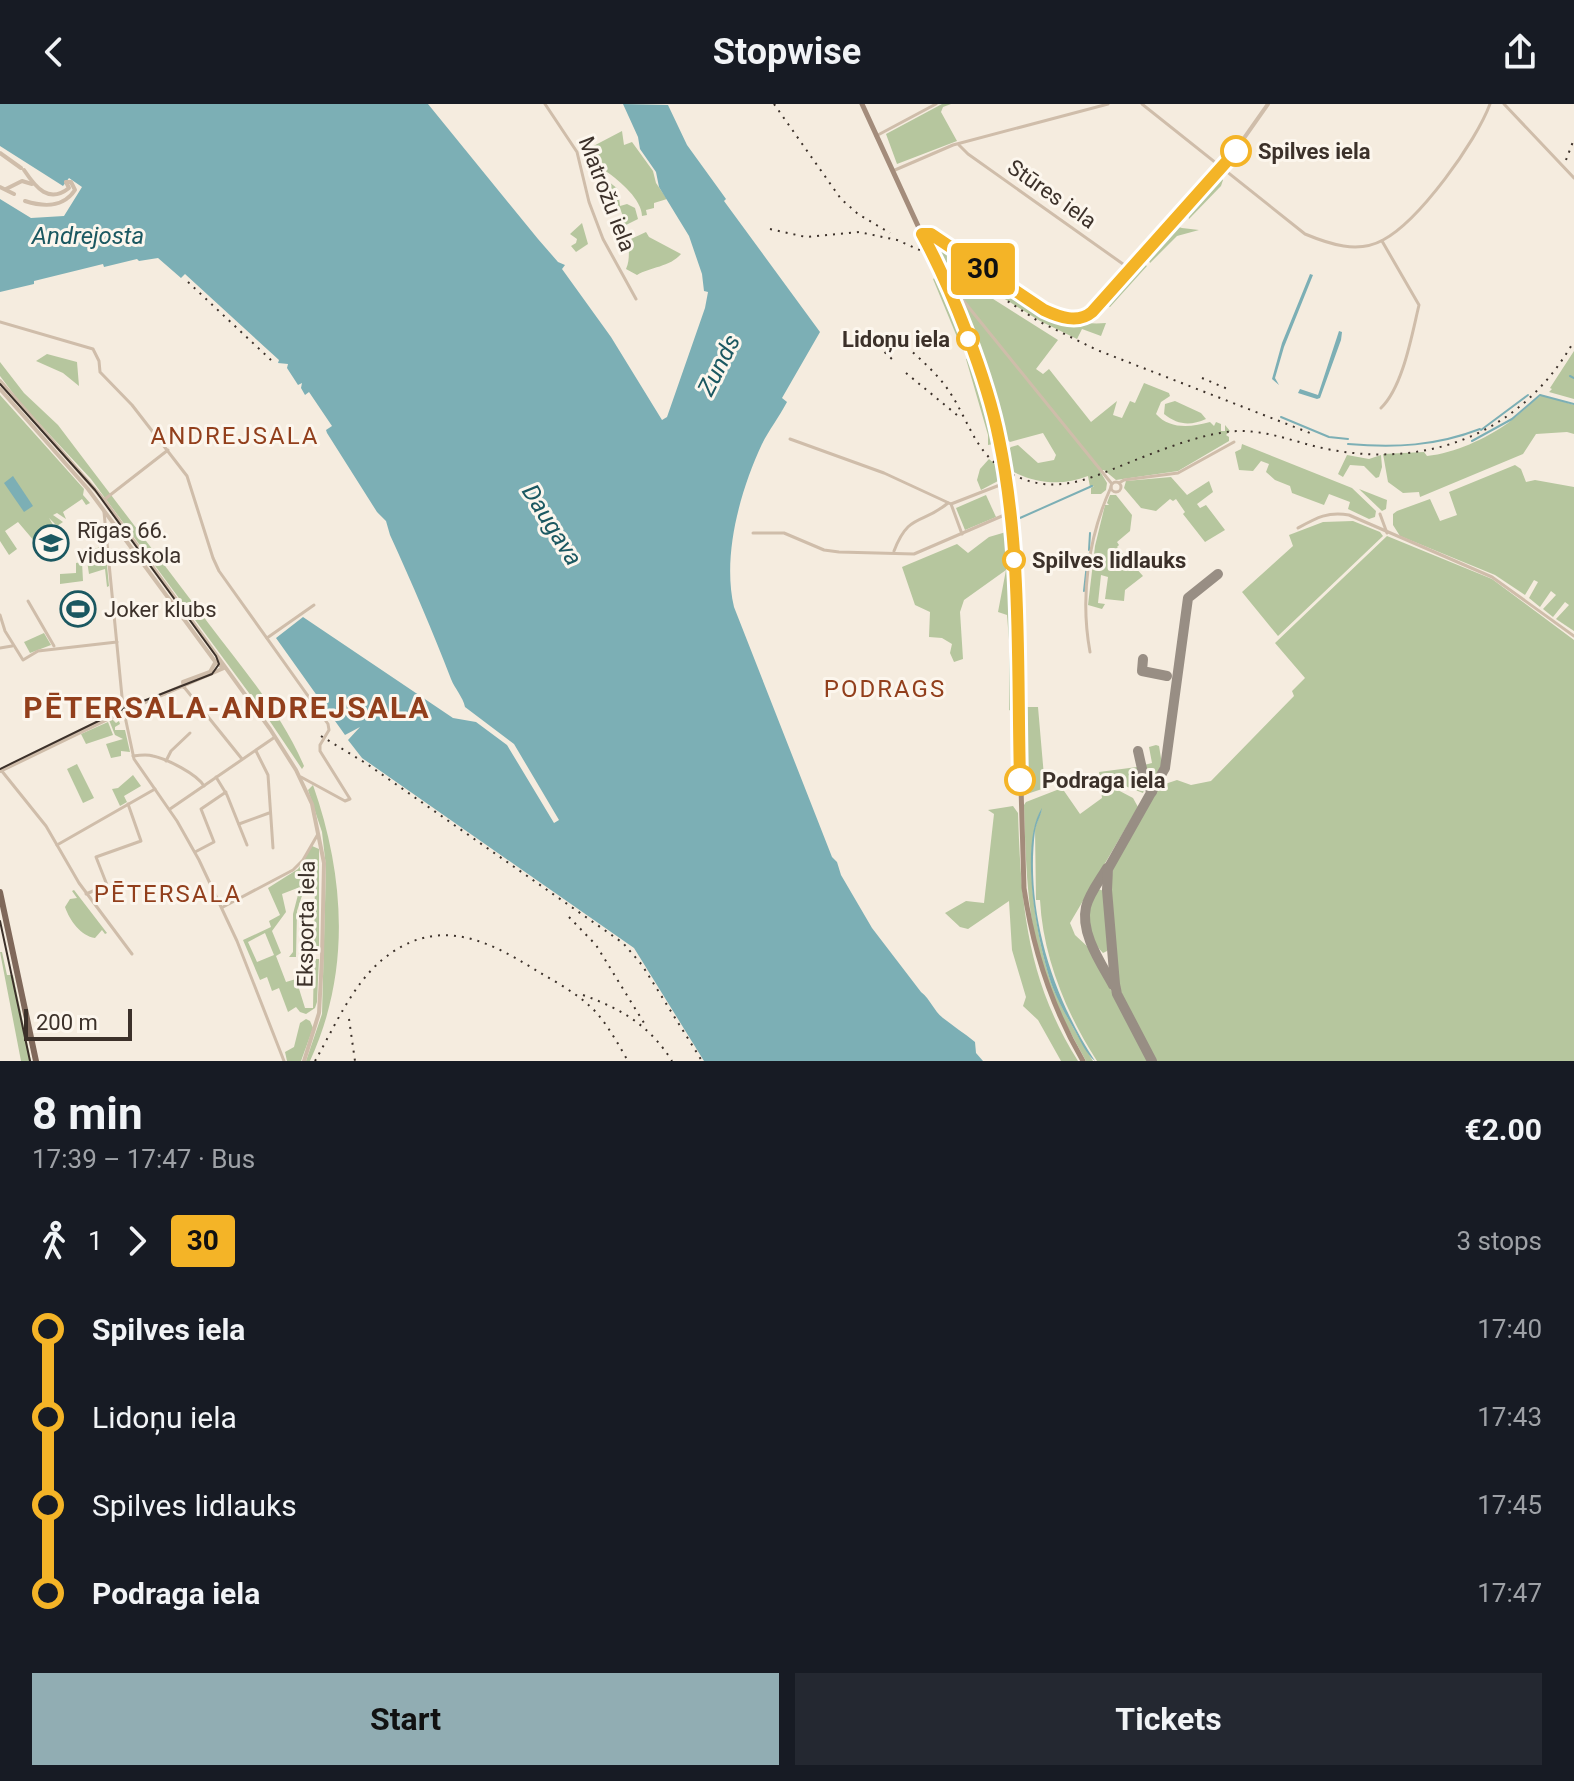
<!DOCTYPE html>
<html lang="en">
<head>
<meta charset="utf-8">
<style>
  body { margin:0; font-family:Roboto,sans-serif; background:#242831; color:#f1f3f6; height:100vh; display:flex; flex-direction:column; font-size:30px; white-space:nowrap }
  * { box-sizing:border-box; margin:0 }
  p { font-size:26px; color:#9ea1a6 }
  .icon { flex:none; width:44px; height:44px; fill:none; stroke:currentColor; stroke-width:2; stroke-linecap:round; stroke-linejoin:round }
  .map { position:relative; height:957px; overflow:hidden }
  .drawer { display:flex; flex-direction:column; background:#171b24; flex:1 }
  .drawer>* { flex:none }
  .badge { padding:0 16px; border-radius:6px; font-size:28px; line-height:52px }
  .scale { position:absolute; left:24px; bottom:20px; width:108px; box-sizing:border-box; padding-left:8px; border:4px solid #3c312a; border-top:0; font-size:22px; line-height:28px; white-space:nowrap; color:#3c312a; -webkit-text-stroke:6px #fcf6ed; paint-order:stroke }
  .map>.badge { position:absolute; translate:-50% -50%; box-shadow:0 0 0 4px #fff }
  .legs { display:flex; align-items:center; gap:12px; height:88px; padding:0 32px; font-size:26px }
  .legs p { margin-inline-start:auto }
  .headline { display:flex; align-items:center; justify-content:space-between; height:136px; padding:0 32px }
  h1 { font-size:44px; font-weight:700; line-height:60px }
  .cta { display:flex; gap:16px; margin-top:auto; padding:16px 32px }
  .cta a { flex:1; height:92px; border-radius:0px; background:#91adb3; color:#111; font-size:32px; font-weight:700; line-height:92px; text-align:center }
  .cta a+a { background:#242831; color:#f1f3f6 }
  ul { padding:0 32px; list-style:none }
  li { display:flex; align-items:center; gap:28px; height:88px; font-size:30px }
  li i { display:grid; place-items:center; width:12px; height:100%; margin:0 10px; background:currentColor }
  li i::after { content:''; width:20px; height:20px; margin:-10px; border:6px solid; border-radius:50%; background:#171b24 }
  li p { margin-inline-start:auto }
  li:first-child i { background:linear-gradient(#0000 50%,currentColor 0) }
  li:last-child i { background:linear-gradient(currentColor 50%,#0000 0) }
  header { display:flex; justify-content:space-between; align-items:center; height:104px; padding:0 32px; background:#171b24; font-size:36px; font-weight:700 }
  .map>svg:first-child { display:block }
  .green { fill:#b6c69e; fill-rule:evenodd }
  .water { fill:#7cafb5 }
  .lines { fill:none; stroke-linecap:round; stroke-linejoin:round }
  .stream { stroke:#7cafb5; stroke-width:2 }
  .taxiway { stroke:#988e84; stroke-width:10 }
  .minor { stroke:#cfbdaa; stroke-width:3 }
  .tertiary { stroke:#cfbdaa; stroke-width:4 }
  .secondary { stroke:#a38c7b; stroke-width:5 }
  .primary { stroke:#7f685a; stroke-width:6 }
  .tram { stroke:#3c312a; stroke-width:2 }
  .rail { stroke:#3c312a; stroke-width:2; stroke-dasharray:2 6; stroke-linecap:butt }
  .line-1-casing { stroke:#fff; stroke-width:18 }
  .line-1 { stroke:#f4b427; stroke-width:12 }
  .stop-1-dot { fill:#fff; stroke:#f4b427; stroke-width:4 }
  .labels { text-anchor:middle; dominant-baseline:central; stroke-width:6; stroke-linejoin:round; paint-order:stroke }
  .stop-label { font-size:22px; font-weight:bold; fill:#3c312a; stroke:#fcf6ed; text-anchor:start }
  .street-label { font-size:22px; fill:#3c312a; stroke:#fcf6ed }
  .poi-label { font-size:22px; fill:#3c312a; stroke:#fcf6ed; text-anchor:start }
  .water-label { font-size:24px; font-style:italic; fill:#1b5861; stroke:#fcf6ed }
  .neighbourhood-label { font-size:24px; letter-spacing:2px; fill:#923f1c; stroke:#fcf6ed }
  .district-label { font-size:30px; font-weight:bold; letter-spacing:2px; fill:#923f1c; stroke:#fcf6ed }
</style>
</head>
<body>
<header><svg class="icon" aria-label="back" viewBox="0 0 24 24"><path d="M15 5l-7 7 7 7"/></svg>Stopwise<svg class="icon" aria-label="share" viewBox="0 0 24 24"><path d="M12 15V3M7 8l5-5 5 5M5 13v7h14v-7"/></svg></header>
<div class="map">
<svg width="1574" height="957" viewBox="0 0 1574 957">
  <rect width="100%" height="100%" fill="#f5ecdf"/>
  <!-- green -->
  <g class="green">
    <polygon points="942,0 951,0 943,3 941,8 957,37 897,60 886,30"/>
    <path d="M622,27L624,41L632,38L653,67L656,79L667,95L654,99V104L646,106L647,111L642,112C642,96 620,77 607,68C596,60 589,60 582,48Z"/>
    <polygon points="599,70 618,85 620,102 627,100 635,104 638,115 616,126 613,123 624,115 621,107 594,83"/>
    <polygon points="1220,72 1223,76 1221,82 1189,115 1187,106"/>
    <polygon points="582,119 588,140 576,148 571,142 576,139 577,135 570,130"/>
    <polygon points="1173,121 1182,124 1199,126 1177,132 1150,159 1146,150"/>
    <path d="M646,128L649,133L681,150C670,163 650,163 637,171L626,165C631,154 627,146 631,135Z"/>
    <path d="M932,138H936C985,171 1043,225 1106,219L1101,232L1082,225L1077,235L1040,217L936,152L931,142Z"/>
    <polygon points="1140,158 1147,162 1110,203 1106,201 1101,210 1095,207"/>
    <path d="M941,162L1058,236L1036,265L1043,270L1049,265L1091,318L1117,297L1113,311L1122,314L1130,297L1135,299L1144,279L1169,289L1170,292L1161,298L1156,310C1170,326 1192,323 1210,318L1214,322L1216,318L1221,320V327H1225V321L1230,327L1226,331L1229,333V337L1178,367L1116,376L1104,366L1100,367L1107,379L1106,386L1101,390H1091V384L1094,382L1090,383L1088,372C1060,383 1032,379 1006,364L1007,347L1011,343L1018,341L1038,359L1054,356L1056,351L1043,329L1010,338L1002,332L978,258L974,235L970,234L956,200L957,196L963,193Z"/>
    <polygon points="936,173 966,243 962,245 933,175"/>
    <polygon points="1574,247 1574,295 1549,288 1552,285 1550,284"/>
    <polygon points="47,250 77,258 79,282 63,269 36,257"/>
    <polygon points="969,254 988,314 993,340 988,341 988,331 966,255"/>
    <path d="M0,258L24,289L58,321C108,387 159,454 209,520C243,565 282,610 304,662L302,665L269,616L91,375L22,301L0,272Z"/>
    <polygon points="0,291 84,385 83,391 90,399 86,401 82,395 63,408 66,415 57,409 53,411 63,418 57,422 49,414 55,424 35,438 18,418 5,427 17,445 9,451 0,437"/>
    <path d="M1542,291L1574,301V330L1567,328L1536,330L1523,350L1420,393L1419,388L1403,389L1388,378L1383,350L1424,348L1427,352C1455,349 1485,335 1508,319C1520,310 1530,299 1542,291Z"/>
    <path d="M1175,297L1201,309L1206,315C1190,322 1178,321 1164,310L1165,300Z"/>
    <polygon points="1242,340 1352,384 1376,407 1375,413 1369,415 1348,405 1350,398 1329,390 1324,401 1292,389 1290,382 1275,376 1266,368 1269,360 1261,357 1253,367 1239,366 1235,348 1241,345"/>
    <polygon points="1347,351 1369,355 1381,351 1382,363 1379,373 1376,374 1364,362 1350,361 1343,373 1338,370"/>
    <polygon points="989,355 996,361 998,377 981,386 977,376 980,365"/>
    <polygon points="1515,361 1521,365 1526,378 1535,376 1574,383 1574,527 1556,515 1569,501 1565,498 1553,513 1543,505 1556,491 1551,487 1540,503 1529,494 1538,478 1534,476 1525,491 1495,471 1400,432 1393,421 1393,410 1397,407 1430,395 1440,417 1457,411 1449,388"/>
    <polygon points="1171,373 1187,391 1209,377 1213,388 1197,400 1200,404 1206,401 1225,426 1205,438 1183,410 1185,408 1176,395 1173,397 1170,395 1156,407 1141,404 1124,384 1126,377"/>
    <polygon points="1359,385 1387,396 1386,405 1382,407"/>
    <polygon points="986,391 996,413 965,426 956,404"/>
    <polygon points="1110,391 1116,391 1132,411 1130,427 1117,438 1119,441 1117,443 1143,472 1125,486 1124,497 1105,495 1108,473 1101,471 1098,499 1105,500 1102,505 1088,501 1095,442 1105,401 1109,401 1107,399"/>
    <polygon points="1353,417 1380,428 1383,432 1278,532 1242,488 1293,442 1289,431 1323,418"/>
    <polygon points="1019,424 1023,570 1020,569 1015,428"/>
    <polygon points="1006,428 1008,463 1006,465 1010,465 1011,535 1009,536 1007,511 998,508 1006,466 964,496 960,508 963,555 954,558 950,549 952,540 942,534 929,533 930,508 915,501 902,463 957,440 968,449 989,433"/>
    <path d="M1387,432L1492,475L1574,536V957H1156C1145,935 1130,913 1122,890C1113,863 1105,781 1116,754L1159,682L1177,676L1191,681L1211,677L1294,592L1292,587L1305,574L1275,539Z"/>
    <polygon points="105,441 109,482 107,483 105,465 89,470 86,450 91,447 96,451 92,446"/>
    <polygon points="82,458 83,477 60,480 60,470 76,469 76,459"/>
    <polygon points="44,529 51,541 30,549 24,538"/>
    <polygon points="1009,540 1012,543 1015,609 1009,606"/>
    <polygon points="1023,573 1024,603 1038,603 1045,684 1027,690 1022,672"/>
    <polygon points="112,615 116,619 119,617 120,620 115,623 115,626 125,626 130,648 121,647 121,652 111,654 106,640 123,635 115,631 109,616"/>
    <polygon points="108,618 113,631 86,640 81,630"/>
    <polygon points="1156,641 1159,642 1162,660 1152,678 1147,674 1144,661 1152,659 1149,643"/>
    <polygon points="77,660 94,694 83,699 67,665"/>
    <path d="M1137,663L1144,686L1143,689L1117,679L1114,684L1133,694L1138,703L1070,819L1075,831L1089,844L1148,957H1097C1066,909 1043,853 1040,796H1036L1035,724L1042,705C1019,742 1038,846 1054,886C1065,911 1079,934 1093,957H1086C1074,935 1062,914 1052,891C1027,831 1026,765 1024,701L1026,698L1062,684L1080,710L1102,694L1099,668Z"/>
    <polygon points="133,671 141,682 124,692 127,698 120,702 112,685 118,684"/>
    <path d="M313,681C345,772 351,868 310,957H306L322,910L326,763L322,728L308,686Z"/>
    <path d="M1013,702L1018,709C1021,802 1027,876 1078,957H1061L1038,916L1023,902L1026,893L1012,846L1009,797L968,825L960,823L945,809L966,797L984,799L994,710L988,706Z"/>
    <path d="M312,742L319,745V847L314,848L315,773H308L297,807L296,853H289L293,848V810L300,783L282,790L286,808L272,827L281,849L276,852L286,878L296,875L305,904H313L314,855H319L317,898L315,904L306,910L300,908L296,903L288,908L279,884L272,887L267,873L260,876L243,836L271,823L269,817L280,811L268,784L298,765ZM265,829L274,851L257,858L248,838Z"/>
    <path d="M1098,785L1104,787L1108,843L1107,847L1103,849C1085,831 1084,806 1098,785Z"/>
    <path d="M74,786L107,829L105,830L102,826L95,834C81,832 70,817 65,803L70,795L77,794L72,787Z"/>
    <polygon points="0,848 2,848 7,871 13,871 31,957 21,957"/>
    <polygon points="306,915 310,917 313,924 301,957 287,957 285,948 294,943 300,919"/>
  </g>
  <!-- water -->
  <g class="water">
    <path d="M0,0H428L538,135L558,158L565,161L562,165L611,233L662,316L667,313L705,204L708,188L704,187L702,170L689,132L659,83L656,68L640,45L638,33L623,0L668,1L687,41L721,88L726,95L724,97L820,228L782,294L787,298C779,313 769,326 762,340C740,387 722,452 734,503L832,753L837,758L841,771L872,824L921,888C931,896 933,906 943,914C953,922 964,929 975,938L976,949L983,957H704L634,844L362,654L348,636L360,623L345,631L276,534L303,513L453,614L476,618L507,641L554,719L559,716L514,640L465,603C463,593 455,585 451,575C433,528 412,479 390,431L386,417L377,408L327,329L326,326L332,322L309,288L305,291L301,284L302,279L298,281L287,264L288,260L278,259L279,256L185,170L181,174L158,154L139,157L137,155L104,163L103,160L34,177V180L0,188V95L31,114L64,112L82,83L69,74L63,82L0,42Z"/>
    <polygon points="1310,170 1313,171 1284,243 1275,274 1279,281 1272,275 1282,239"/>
    <polygon points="1339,227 1342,228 1341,236 1320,294 1317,295 1298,289 1300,285 1318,291"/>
    <polygon points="13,372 33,402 24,408 4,379"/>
    <path d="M1042,704C1041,712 1036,719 1035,727C1025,806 1052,892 1095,957C1087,951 1081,938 1075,927C1067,913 1059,899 1053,884C1038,843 1018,741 1042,704Z"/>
  </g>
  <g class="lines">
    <!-- stream -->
    <g class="stream">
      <polyline points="1570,272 1574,274"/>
      <polyline points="1281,313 1329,333 1348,335"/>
      <polyline points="1481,326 1528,291"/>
      <polyline points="1472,337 1512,315 1540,291 1574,300"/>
      <path d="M1348,340C1395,344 1436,342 1480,325"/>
      <polyline points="1020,414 1092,382"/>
      <polyline points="1089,446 1090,429"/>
      <polyline points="1084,487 1088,450"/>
    </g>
    <!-- taxiway -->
    <g class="taxiway">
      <polyline points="1143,555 1142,567 1167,572"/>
      <polyline points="1138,647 1145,678 1152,688"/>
      <path d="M1107,764C1100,776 1089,790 1086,803C1080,829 1101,859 1113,881"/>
      <polyline points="1152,957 1117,890 1115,880 1107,786 1108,765 1165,664 1188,494 1218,470"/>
    </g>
    <!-- minor -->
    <g class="minor">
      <polyline points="545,0 577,48 589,98 603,135 636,195"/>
      <path d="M1142,0L1305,130C1329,140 1358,150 1383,136C1419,117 1476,38 1490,0"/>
      <polyline points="1504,0 1574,74"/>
      <polyline points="876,32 936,0"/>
      <polyline points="959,41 968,50 1130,165"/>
      <polyline points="895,66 953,41 1108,0"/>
      <polyline points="950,187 962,195 1112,380"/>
      <polyline points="0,218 93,245 99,257 100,268 132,301 187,372 213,454 219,467 328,620 329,626 320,641 320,647 350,695 345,697 301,673"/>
      <path d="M1381,304C1403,283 1412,230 1419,201L1382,137"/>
      <polyline points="790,335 884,369 951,400 1005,379"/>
      <circle cx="1116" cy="383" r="5"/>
      <polyline points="1119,379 1124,376 1178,369 1234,338"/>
      <polyline points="105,395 168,346"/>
      <polyline points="951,400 962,430"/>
      <polyline points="104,408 123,603 134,655 177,717 199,756 237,837 284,957"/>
      <polyline points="1380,410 1387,429"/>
      <path d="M1298,424C1316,414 1328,407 1349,411L1492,473L1574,532"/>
      <polyline points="753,429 784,429 824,446 839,448 914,450 1009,409"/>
      <path d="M894,447C909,408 922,421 948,399"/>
      <polyline points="28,497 54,542"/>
      <polyline points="0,511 5,527 23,556 38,547 117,538"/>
      <polyline points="267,534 314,501"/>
      <polyline points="0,544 12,542"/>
      <path d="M1090,548C1080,493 1088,434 1111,383"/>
      <polyline points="184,583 242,655"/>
      <polyline points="256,647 268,671 273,744"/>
      <path d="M133,652C140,651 147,650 153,652C167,655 197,670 204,682"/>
      <polyline points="166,657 171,647 190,629"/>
      <polyline points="1,666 46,722 79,779 132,850"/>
      <polyline points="216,673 227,691 247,741"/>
      <polyline points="170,705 275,633"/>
      <polyline points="239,720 269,709"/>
      <polyline points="57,741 155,685"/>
      <polyline points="195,748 214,738 201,705 226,688"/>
      <polyline points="86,790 107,781 96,753 141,737 128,700"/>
      <polyline points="223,803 293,766 303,756 318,730"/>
    </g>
    <!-- tertiary -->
    <g class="tertiary">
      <polyline points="0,49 21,64"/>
      <path d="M24,66C36,84 49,100 69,84L66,78"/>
      <polyline points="0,83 14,90"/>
      <polyline points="6,85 22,77 32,80"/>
      <path d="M25,97C44,103 63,104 75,86L71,78H66"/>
      <path d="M922,130H931L1044,206C1059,213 1078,220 1092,208L1223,64L1268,0"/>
      <polyline points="0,277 104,396 270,625 296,666 312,700 324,759 322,854 319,909 304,957"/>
      <polyline points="0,285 88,385 214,556 222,563"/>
      <polyline points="184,583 183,578 210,568 215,559"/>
      <polyline points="0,667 120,609 224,564"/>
    </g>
    <!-- secondary -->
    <path class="secondary" d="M862,0L947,185L971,245L1000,337L1014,449L1024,784C1033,847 1051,902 1083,957"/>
    <!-- primary -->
    <polyline class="primary" points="0,788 36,957"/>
    <!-- tram -->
    <g class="tram">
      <polyline points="0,280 95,386 216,552 219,560 212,570 123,605 0,665"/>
      <polyline points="0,817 30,957"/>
    </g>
    <!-- rail -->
    <g class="rail">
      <polyline points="774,0 841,95 858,110 890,129"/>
      <polyline points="1566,56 1574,35"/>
      <polyline points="770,125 806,133 859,128 897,136 949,159 1038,217 1097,246 1315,331"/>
      <polyline points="188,178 271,256"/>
      <polyline points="873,237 894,257"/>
      <path d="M901,238C916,251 932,265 944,280C972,317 973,357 1023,375C1063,390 1097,371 1133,357C1161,346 1191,334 1220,329C1260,321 1293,339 1332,346C1433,364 1523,327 1574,237"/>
      <polyline points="906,269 957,311"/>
      <polyline points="1202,274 1230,286"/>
      <polyline points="321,632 367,660 623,839 642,861 702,957"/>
      <polyline points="569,813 596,841 644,919"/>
      <path d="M583,891C622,905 650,922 672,957"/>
      <polyline points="349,915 355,957"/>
      <path d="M315,957C334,924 352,881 382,856C435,812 484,834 534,865C554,877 577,889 594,906C608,921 618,940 628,957"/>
    </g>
  </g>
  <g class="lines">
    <defs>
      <path id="line-1" d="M1020,676C1017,562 1022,446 999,335C987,274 952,185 922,130H931L1044,206C1059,213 1078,220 1092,208L1236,47"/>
    </defs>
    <!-- line-1 casing -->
    <use href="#line-1" class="line-1-casing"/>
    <!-- line-1 -->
    <use href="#line-1" class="line-1"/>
  </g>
  <!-- icons -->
  <defs>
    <symbol id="school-ring" viewBox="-11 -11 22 22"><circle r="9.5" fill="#fcf6ed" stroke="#1b5861" stroke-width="1.5"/><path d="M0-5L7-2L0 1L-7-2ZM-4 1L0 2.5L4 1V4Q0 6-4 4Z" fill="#1b5861"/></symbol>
    <symbol id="stadium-ring" viewBox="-11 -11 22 22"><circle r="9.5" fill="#fcf6ed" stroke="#1b5861" stroke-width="1.5"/><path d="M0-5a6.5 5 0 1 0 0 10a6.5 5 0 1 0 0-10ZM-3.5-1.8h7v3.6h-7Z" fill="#1b5861"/></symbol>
  </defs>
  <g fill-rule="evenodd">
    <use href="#school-ring" x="31" y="419" width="40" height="40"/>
    <use href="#stadium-ring" x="58" y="485" width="40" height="40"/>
  </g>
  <!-- markers -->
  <g class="stop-1-dot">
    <circle cx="1236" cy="47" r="14"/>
    <circle cx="968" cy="235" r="10"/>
    <circle cx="1014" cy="456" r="10"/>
    <circle cx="1020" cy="676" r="14"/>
  </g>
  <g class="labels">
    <!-- stop labels -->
    <g class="stop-label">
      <text x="1258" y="47">Spilves iela</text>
      <text x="950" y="235" text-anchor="end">Lidoņu iela</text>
      <text x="1032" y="456">Spilves lidlauks</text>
      <text x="1042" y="676">Podraga iela</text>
    </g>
    <!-- street labels -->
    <g class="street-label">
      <text transform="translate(607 90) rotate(69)">Matrožu iela</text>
      <text transform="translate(1052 90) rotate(35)">Stūres iela</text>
      <text transform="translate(306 820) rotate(-89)">Eksporta iela</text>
    </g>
    <!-- poi labels -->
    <g class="poi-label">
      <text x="77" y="426">Rīgas 66.<tspan x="77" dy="25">vidusskola</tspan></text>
      <text x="104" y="505">Joker klubs</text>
    </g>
    <!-- water labels -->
    <g class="water-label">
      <text x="88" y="132">Andrejosta</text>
      <text transform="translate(719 261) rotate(-63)">Zunds</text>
      <text transform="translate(552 421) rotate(58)">Daugava</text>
    </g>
    <!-- neighbourhood labels -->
    <g class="neighbourhood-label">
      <text x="235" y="332">ANDREJSALA</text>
      <text x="885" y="585">PODRAGS</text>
      <text x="168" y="790">PĒTERSALA</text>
    </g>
    <!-- district labels -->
    <g class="district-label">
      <text x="227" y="603">PĒTERSALA-ANDREJSALA</text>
    </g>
  </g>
</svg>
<div class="scale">200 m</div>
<b class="badge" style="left:983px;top:165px;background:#f4b427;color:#111">30</b>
</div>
<section class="drawer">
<div class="headline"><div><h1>8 min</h1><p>17:39 – 17:47 · Bus</p></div><b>€2.00</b></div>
<div class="legs"><svg class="icon" aria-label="walk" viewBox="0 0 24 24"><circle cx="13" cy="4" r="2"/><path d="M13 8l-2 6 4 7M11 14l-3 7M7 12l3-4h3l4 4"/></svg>1<svg class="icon" aria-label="forward" viewBox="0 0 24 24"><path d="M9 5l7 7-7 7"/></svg><b class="badge" style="background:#f4b427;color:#111">30</b><p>3 stops</p></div>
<ul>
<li><i style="color:#f4b427"></i><b>Spilves iela</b><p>17:40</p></li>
<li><i style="color:#f4b427"></i><span>Lidoņu iela</span><p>17:43</p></li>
<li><i style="color:#f4b427"></i><span>Spilves lidlauks</span><p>17:45</p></li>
<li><i style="color:#f4b427"></i><b>Podraga iela</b><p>17:47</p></li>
</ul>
<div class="cta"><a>Start</a><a>Tickets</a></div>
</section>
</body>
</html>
